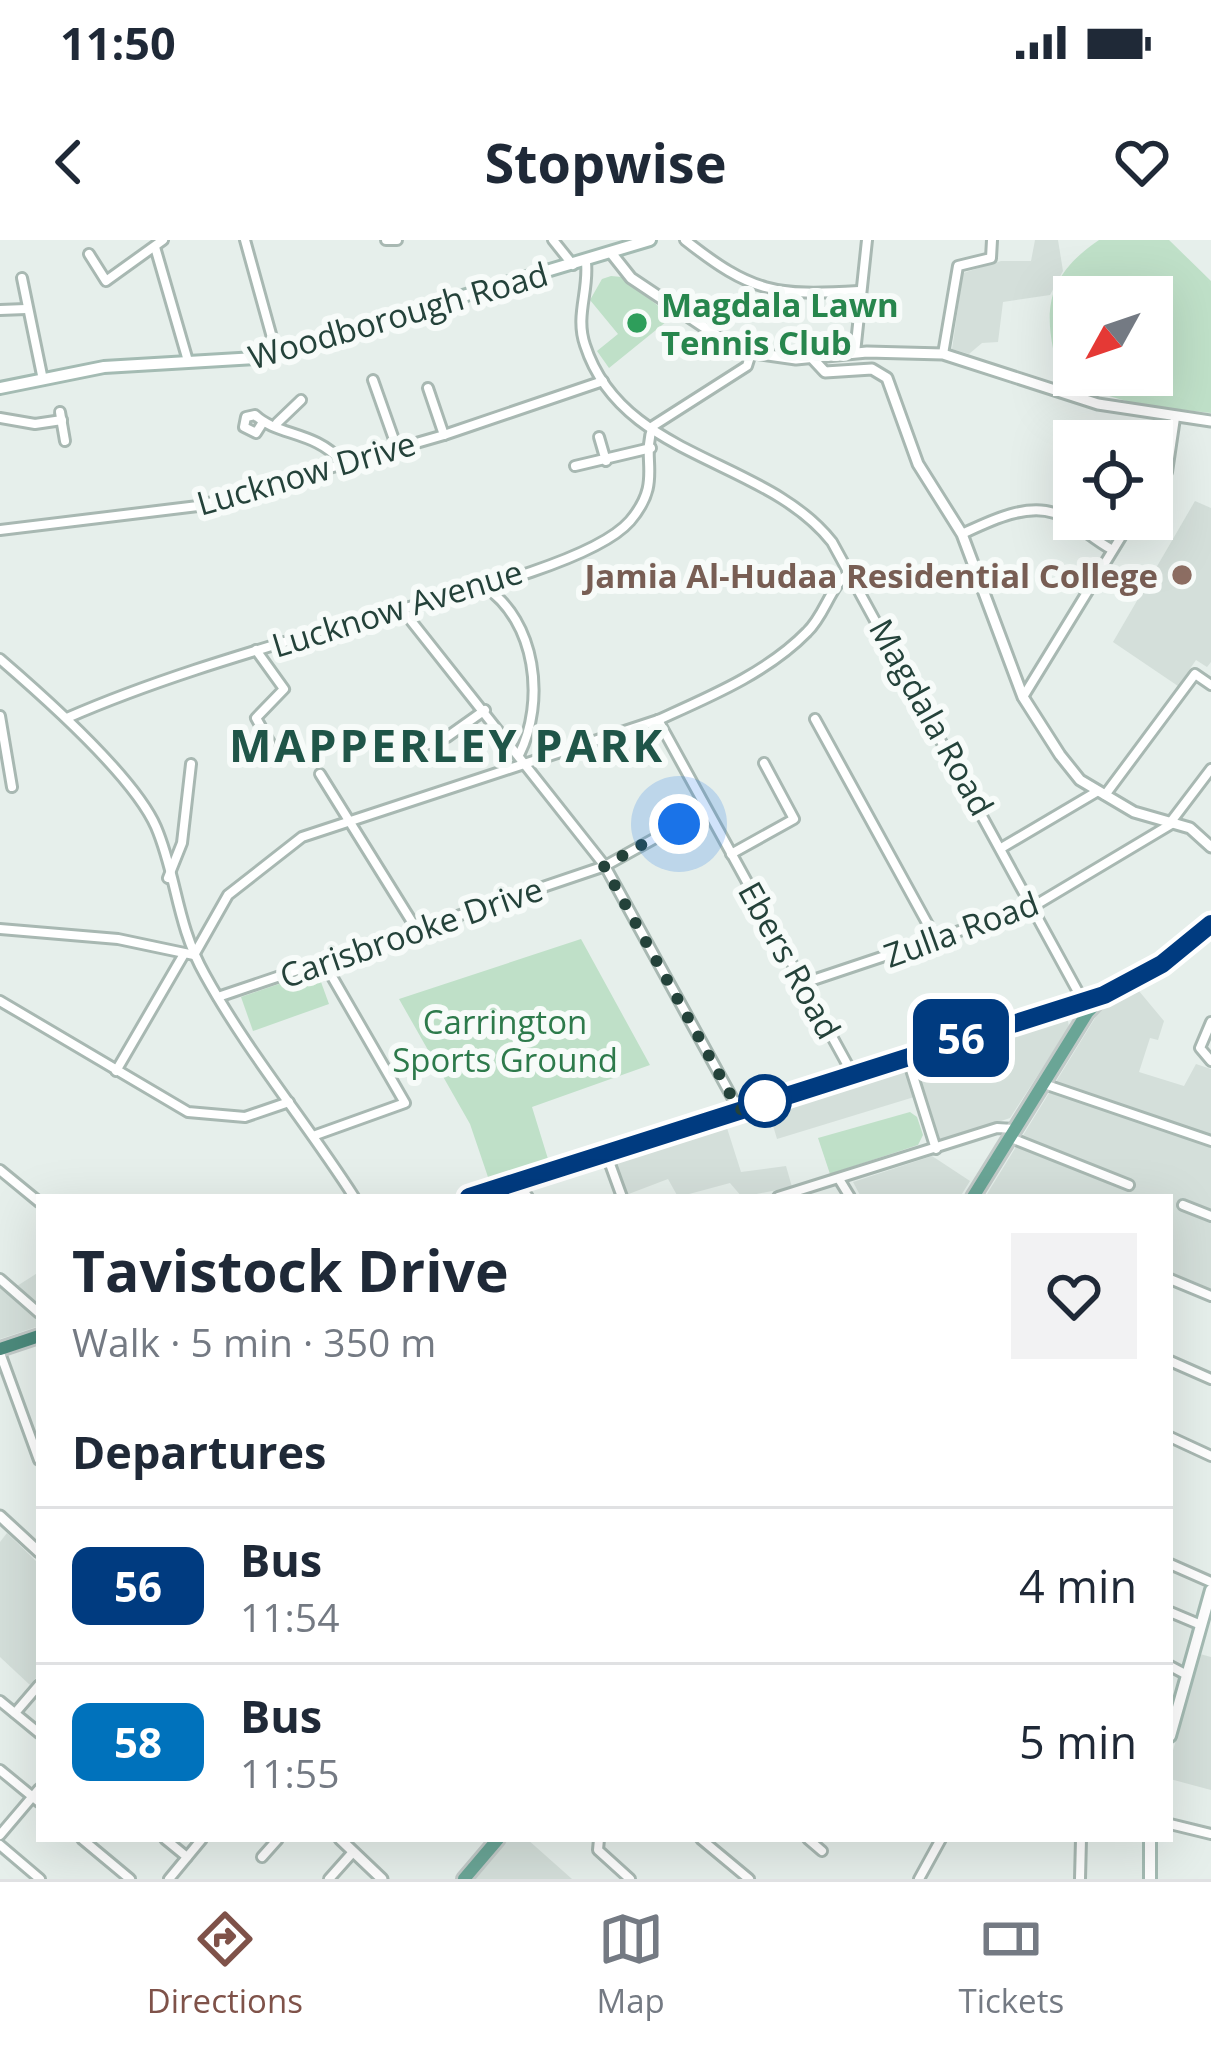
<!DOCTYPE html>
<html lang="en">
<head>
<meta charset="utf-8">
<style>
  body { margin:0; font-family:"Open Sans",sans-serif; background:#f2f2f3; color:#1f2937; height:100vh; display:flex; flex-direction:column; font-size:45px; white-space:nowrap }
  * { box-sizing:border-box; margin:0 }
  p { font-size:39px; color:#747a83 }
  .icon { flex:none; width:66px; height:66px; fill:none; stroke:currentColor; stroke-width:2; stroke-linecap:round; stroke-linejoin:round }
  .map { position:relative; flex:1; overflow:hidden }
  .panel { position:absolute; left:36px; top:954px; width:1137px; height:648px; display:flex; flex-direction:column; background:#fff; border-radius:0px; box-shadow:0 12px 48px #0002 }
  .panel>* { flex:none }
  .badge { padding:0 24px; border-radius:18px; font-size:42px; line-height:78px }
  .needle { width:78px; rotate:230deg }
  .buttons { position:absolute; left:1053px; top:36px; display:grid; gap:24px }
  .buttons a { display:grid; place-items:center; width:120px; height:120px; border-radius:0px; background:#fff; box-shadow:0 12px 48px #0002; font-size:60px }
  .you { position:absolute; width:60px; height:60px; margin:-30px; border:9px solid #fff; border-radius:50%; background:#1a73e8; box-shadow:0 0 0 18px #1a73e833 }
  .map>.badge { position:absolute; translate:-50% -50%; box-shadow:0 0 0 6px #fff }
  h2 { padding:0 36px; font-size:45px; line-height:108px }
  .round { display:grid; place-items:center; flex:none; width:126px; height:126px; border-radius:0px; background:#f2f2f3 }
  .headline { display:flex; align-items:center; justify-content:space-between; height:204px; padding:0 36px }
  h1 { font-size:57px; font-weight:700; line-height:90px }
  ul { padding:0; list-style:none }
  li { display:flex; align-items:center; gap:36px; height:156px; padding:0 36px; border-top:3px solid #e0e1e3 }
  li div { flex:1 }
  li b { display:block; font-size:45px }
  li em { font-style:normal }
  li .badge { min-width:132px; font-weight:700; text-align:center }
  .status { display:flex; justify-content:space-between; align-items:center; height:84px; padding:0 60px; background:#fff; direction:ltr }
  .status svg { height:33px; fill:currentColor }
  header { display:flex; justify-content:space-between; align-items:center; height:156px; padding:0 36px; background:#fff; font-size:54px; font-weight:700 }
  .tabs { display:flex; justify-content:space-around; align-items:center; height:168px; border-top:3px solid #e0e1e3; background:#fff; font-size:33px; color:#747a83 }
  .tabs a { display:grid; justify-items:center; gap:6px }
  .tabs .current { color:#7f5249 }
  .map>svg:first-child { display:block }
  .built { fill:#d4dfda }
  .green { fill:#bfe0c8; fill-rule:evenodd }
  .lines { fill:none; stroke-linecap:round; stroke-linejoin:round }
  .minor-casing { stroke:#a8b8b2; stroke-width:14 }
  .tertiary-casing { stroke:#a8b8b2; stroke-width:15 }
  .secondary-casing { stroke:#a4bbb3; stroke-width:16 }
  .primary-casing { stroke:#c2cac8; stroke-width:18 }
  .trunk-casing { stroke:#c2cac8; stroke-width:18 }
  .minor { stroke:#fff; stroke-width:8 }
  .tertiary { stroke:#fff; stroke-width:9 }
  .secondary { stroke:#fff; stroke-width:10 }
  .primary { stroke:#6aa596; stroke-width:12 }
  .trunk { stroke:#4c8a7c; stroke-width:12 }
  .line-casing { stroke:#fff; stroke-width:27 }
  .line { stroke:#003b80; stroke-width:18 }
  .walk { stroke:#24423a; stroke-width:12; stroke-dasharray:0 21.6 }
  .leisure-dot { fill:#2e9e5b; stroke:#f7fbf9; stroke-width:4.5 }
  .education-dot { fill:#8d6e63; stroke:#f7fbf9; stroke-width:4.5 }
  .stop-dot { fill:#fff; stroke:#003b80; stroke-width:6 }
  .labels { text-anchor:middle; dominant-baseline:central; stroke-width:12; stroke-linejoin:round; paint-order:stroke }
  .leisure-label { font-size:33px; font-weight:bold; fill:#27864d; stroke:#f7fbf9; text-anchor:start }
  .street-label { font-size:33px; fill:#24423a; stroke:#f7fbf9 }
  .education-label { font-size:33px; font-weight:bold; fill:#785e54; stroke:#f7fbf9; text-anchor:end }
  .park-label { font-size:33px; fill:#2d7a4b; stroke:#f7fbf9 }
  .district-label { font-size:45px; font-weight:bold; letter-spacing:3px; fill:#1f5548; stroke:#f7fbf9 }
</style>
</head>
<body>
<div class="status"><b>11:50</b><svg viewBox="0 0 49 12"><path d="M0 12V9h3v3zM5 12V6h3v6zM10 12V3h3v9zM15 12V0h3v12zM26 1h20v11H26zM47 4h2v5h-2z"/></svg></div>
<header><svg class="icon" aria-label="back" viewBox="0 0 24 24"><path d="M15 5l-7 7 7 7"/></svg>Stopwise<svg class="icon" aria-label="heart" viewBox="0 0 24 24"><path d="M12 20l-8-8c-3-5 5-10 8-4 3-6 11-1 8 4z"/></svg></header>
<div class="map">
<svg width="1211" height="1639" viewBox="0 0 1211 1639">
  <rect width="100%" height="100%" fill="#e6efeb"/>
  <!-- built -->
  <g class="built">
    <polygon points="1035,0 1058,0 1063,31 1050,55 1003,62 998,102 982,103 969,114 952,109 963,33 1001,21 1031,21"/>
    <polygon points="1195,261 1211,268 1211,422 1207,427 1196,420 1178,446 1113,402"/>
    <polygon points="1139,751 1164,781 1158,800 1150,798 1139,832 1184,846 1196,824 1211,829 1211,1052 1170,1034 1170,957 987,954 1100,770"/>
    <polygon points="1067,775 1069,787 1010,878 939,902 924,854 777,899 769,872"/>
    <polygon points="727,888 741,932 786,926 792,947 742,957 730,943 678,957 668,939 626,955 613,924"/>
    <polygon points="932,916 970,941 960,957 861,957 853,942"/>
    <polygon points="39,1032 39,1086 0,1099 0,1047 17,1046"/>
    <polygon points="7,1293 39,1324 39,1434 30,1445 0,1417 0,1302"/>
    <polygon points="1200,1414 1211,1417 1211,1550 1170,1539 1170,1521"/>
    <polygon points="508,1599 527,1599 572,1639 473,1639"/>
  </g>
  <!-- green -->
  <g class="green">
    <path d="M1099,0H1169L1211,41V173L1140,165L1061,142C1044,78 1039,41 1099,0ZM1074,57H1152V135H1074Z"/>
    <polygon points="611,36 622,37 672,77 609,128 597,111 618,94 590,60 602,39"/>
    <polygon points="581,699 650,825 532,867 548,919 489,940 470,884 399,759"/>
    <polygon points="317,731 329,764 253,791 241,757"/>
    <polygon points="910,872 917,877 923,895 918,905 830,934 818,898"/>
  </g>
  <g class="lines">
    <defs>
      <g id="minor">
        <polyline points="245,0 276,112"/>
        <polyline points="386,0 397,0"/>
        <polyline points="553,0 573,25"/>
        <path d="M685,0C752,53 775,56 859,51"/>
        <polyline points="155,7 188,121"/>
        <polyline points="89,14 106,41 163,0"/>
        <path d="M586,23C589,51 575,76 585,105C622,220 765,217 832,302L1083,761"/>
        <polyline points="22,38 43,140"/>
        <polyline points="0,70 26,69"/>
        <polyline points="855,113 867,0"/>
        <polyline points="943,114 958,26 991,18 992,0"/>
        <polyline points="373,140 397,208"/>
        <polyline points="428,148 444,195"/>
        <polyline points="60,172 65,201"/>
        <polyline points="0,178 35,184 62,180"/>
        <path d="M263,182L256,193L244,187L246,177L255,175C277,196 315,191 341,221"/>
        <polyline points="277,183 301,160"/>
        <polyline points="599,197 606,221"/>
        <polyline points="575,226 651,208"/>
        <polyline points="1152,257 1167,232 1175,178"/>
        <polyline points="0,290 198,266 444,195 603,141"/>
        <path d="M962,294C988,282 1025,263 1054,273C1074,280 1092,299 1111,309"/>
        <path d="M485,347C536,381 546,461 519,515"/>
        <polyline points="401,368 605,626 739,870"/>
        <polyline points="256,410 284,449 256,478 270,503 268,511"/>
        <path d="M0,419C43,456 134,537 156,587C177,636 176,684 205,735C248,813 306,882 354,957"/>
        <polyline points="1023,457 1132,279"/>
        <polyline points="0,476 12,547"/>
        <path d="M67,478C154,440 247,413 338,386C404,366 588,329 630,281C664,241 640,221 653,186L747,126L751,113"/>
        <polyline points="815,479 937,701"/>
        <polyline points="658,480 852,833"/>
        <polyline points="394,517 447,497 485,470"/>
        <polyline points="320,534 417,690"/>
        <polyline points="1105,555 1195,434 1211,445"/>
        <polyline points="1170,583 1211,529"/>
        <polyline points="1003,607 1098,551"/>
        <polyline points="731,614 794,579 764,523"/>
        <polyline points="168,638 182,603 191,524"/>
        <path d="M0,689L118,699L194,715L228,655L302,597L658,480C709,457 767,433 807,392C826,374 830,344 852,331"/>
        <polyline points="804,743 1034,666 1173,583"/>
        <polyline points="218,757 605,626 706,570"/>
        <polyline points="0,761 188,872 245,877 289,862"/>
        <polyline points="1211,782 1200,808 1211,821"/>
        <polyline points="907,817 936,909"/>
        <polyline points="116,831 184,714"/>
        <polyline points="1044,844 1211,901"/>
        <polyline points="313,896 405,863 323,721"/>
        <polyline points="1011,898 1129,945"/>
        <polyline points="606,913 622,957"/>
        <polyline points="0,930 39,962"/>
        <polyline points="839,939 850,957"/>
        <polyline points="516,942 528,957"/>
        <polyline points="778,957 997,888 1014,889"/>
        <polyline points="1183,965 1211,976"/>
        <polyline points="0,1039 39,1073"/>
        <polyline points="1170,1039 1211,1056"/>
        <polyline points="0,1113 39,1220"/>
        <polyline points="1170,1121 1211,1139"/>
        <polyline points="1170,1197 1211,1216"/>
        <polyline points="1170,1324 1211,1342"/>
        <polyline points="1170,1372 1201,1385"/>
        <polyline points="1170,1426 1187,1435"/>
        <polyline points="0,1461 39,1493"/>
        <polyline points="15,1473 39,1445"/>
        <polyline points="0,1530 39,1562"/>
        <polyline points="1170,1584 1211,1594"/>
        <polyline points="0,1595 39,1549"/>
        <polyline points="82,1599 130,1639"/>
        <polyline points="165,1599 187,1617"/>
        <polyline points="599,1599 598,1610 630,1639"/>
        <polyline points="701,1599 749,1639"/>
        <polyline points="808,1599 822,1611"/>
        <polyline points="0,1605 40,1639"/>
        <polyline points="262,1617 278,1599"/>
        <polyline points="169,1639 202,1599"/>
        <polyline points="329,1639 353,1612"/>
        <polyline points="919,1639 941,1599"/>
        <polyline points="1080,1639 1081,1599"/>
      </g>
      <g id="tertiary">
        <polyline points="612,14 631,38 740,111 796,119 867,112 943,114 1098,164 1211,181"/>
        <polyline points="812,118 825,132 872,129 887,138 918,224 962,294 1023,457 1060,515 1080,540 1134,572 1190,588 1211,607"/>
        <polyline points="0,1276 39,1312"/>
        <polyline points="340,1599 382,1639"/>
      </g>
      <g id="secondary">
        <polyline points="0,148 104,127 256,118 650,0"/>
        <polyline points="1170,1496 1211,1350"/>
        <polyline points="1150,1599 1150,1639"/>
      </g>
      <g id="primary">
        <polyline points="973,957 1087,773 1104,755"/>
        <polyline points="464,1639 498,1599"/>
      </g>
      <g id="trunk">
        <polyline points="469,957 1108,754 1163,724 1211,684"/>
        <polyline points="0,1109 39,1096"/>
      </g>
    </defs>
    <!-- minor casing -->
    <use href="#minor" class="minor-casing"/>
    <!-- tertiary casing -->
    <use href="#tertiary" class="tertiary-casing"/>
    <!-- secondary casing -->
    <use href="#secondary" class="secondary-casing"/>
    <!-- primary casing -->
    <use href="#primary" class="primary-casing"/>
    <!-- trunk casing -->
    <use href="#trunk" class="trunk-casing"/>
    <!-- minor -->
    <use href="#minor" class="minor"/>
    <!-- tertiary -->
    <use href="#tertiary" class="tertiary"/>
    <!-- secondary -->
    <use href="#secondary" class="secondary"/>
    <!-- primary -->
    <use href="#primary" class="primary"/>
    <!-- trunk -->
    <use href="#trunk" class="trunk"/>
  </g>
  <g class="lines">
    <defs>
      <polyline id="line" points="469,957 1104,755 1162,724 1211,684"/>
    </defs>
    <!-- line casing -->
    <use href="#line" class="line-casing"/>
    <!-- line -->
    <use href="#line" class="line"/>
    <!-- walk -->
    <polyline class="walk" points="679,584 604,626 739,870 765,861"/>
  </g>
  <!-- markers -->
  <circle class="leisure-dot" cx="637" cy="83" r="12"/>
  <circle class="education-dot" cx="1182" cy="335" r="12"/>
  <circle class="stop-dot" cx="765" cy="861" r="24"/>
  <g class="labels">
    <!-- leisure labels -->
    <g class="leisure-label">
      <text x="661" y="64">Magdala Lawn<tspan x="661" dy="38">Tennis Club</tspan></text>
    </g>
    <!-- street labels -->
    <g class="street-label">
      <text transform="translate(398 75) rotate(-16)">Woodborough Road</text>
      <text transform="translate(306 233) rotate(-16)">Lucknow Drive</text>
      <text transform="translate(397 368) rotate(-17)">Lucknow Avenue</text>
      <text transform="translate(932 477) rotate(61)">Magdala Road</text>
      <text transform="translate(961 689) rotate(-20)">Zulla Road</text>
      <text transform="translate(411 692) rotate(-19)">Carisbrooke Drive</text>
      <text transform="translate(790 720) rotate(61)">Ebers Road</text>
    </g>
    <!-- education labels -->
    <g class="education-label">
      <text x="1158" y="335">Jamia Al-Hudaa Residential College</text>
    </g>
    <!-- park labels -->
    <g class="park-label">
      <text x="505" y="781">Carrington<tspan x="505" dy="38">Sports Ground</tspan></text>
    </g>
    <!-- district labels -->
    <g class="district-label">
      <text x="447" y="504">MAPPERLEY PARK</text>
    </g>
  </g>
</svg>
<div class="buttons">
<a><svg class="needle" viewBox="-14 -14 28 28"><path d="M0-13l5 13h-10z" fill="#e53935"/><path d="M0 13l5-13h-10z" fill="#747a83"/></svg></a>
<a><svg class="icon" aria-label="locate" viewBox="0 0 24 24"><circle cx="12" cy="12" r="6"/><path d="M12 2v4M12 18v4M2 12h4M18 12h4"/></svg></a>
</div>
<div class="you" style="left:679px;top:584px"></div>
<b class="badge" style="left:961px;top:798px;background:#003b80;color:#fff">56</b>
<section class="panel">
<div class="headline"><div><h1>Tavistock Drive</h1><p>Walk · 5 min · 350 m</p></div><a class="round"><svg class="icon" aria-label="heart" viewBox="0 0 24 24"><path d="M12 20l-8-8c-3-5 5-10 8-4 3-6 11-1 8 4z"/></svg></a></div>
<h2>Departures</h2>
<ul>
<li><span class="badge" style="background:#003b80;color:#fff">56</span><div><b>Bus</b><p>11:54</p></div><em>4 min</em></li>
<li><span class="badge" style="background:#0072bc;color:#fff">58</span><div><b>Bus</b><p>11:55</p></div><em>5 min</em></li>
</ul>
</section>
</div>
<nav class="tabs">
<a class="current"><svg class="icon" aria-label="directions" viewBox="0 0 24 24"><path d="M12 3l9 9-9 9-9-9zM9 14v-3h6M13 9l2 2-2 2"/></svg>Directions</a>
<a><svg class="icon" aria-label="map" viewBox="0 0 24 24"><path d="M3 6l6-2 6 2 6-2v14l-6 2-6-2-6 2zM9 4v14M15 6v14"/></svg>Map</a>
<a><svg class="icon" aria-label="tickets" viewBox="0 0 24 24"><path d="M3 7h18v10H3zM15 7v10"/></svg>Tickets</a>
</nav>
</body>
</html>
